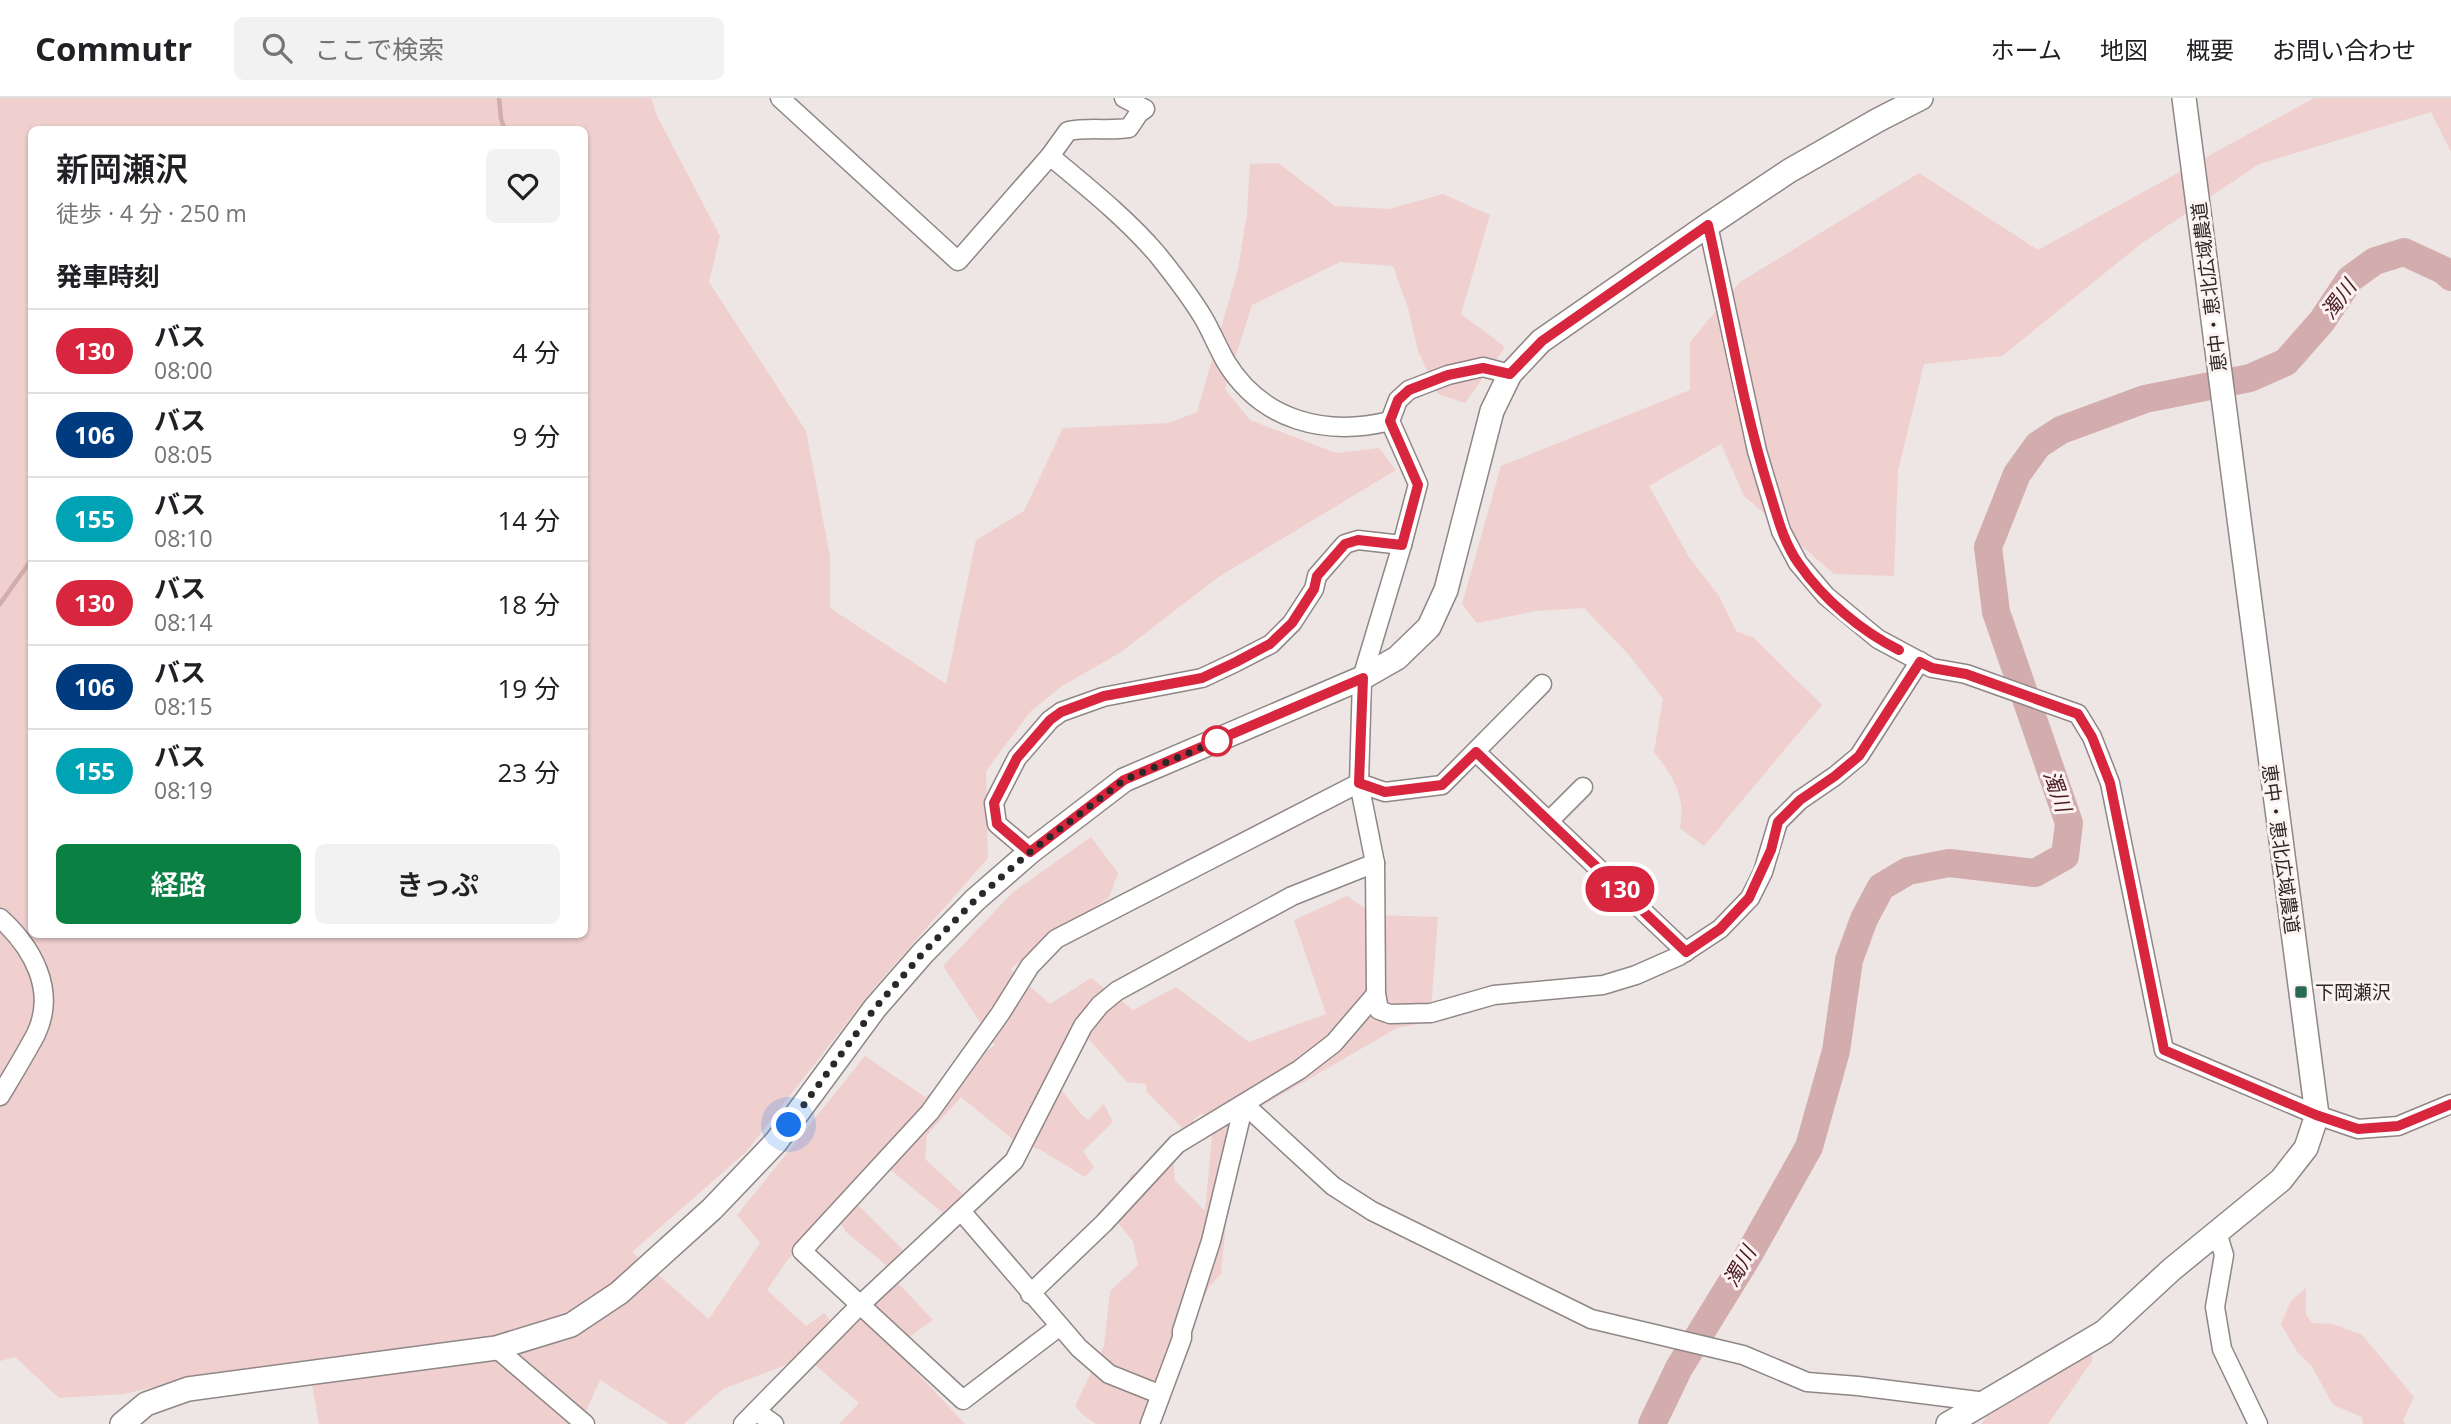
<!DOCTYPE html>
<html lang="ja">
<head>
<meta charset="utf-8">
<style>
  body { margin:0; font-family:"Open Sans","Noto Sans JP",sans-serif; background:#f2f2f2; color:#202124; height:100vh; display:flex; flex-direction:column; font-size:26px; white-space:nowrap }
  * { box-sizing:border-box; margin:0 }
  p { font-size:23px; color:#757577 }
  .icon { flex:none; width:38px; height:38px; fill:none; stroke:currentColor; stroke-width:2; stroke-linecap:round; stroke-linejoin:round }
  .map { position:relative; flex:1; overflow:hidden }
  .drawer { position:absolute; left:28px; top:28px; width:560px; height:812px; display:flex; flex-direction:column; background:#fff; border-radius:10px; box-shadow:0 2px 5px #0004 }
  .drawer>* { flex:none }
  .badge { padding:0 14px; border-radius:23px; font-size:24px; line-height:46px }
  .you { position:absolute; width:35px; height:35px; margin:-18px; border:5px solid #fff; border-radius:50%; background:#1a73e8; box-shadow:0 0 0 10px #1a73e833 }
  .map>.badge { position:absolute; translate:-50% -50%; box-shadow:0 0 0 4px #fff }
  h2 { padding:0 28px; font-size:26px; line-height:63px }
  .round { display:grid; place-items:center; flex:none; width:74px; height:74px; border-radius:10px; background:#f2f2f2 }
  .headline { display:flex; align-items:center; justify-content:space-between; height:119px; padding:0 28px }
  h1 { font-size:33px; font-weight:600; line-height:52px }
  .button { display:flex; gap:14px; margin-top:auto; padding:14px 28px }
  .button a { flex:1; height:80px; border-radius:10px; background:#0b8043; color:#fff; font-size:28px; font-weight:600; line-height:80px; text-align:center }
  .button a+a { background:#f2f2f2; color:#202124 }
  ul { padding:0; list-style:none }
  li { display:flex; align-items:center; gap:21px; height:84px; padding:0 28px; border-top:2px solid #e0e0e0 }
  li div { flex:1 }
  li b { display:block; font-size:26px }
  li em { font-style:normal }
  li .badge { min-width:77px; font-weight:700; text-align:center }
  header { display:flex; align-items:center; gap:42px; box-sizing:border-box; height:98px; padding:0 35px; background:#fff; border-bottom:2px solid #e0e0e0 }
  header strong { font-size:33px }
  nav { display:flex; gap:38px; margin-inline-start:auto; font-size:24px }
  .search { width:490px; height:63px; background:#f2f2f2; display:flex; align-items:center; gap:18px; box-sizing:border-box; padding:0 24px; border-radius:10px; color:#757577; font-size:26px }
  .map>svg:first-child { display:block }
  .green { fill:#f0cfcf; fill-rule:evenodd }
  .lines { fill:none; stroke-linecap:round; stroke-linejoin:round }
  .stream { stroke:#d3adad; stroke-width:4.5 }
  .river { stroke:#d3adad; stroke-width:28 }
  .minor-casing { stroke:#8f8686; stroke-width:21 }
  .tertiary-casing { stroke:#8f8686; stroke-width:26 }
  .minor { stroke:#fff; stroke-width:18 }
  .tertiary { stroke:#fff; stroke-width:23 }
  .line-casing { stroke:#fff; stroke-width:16 }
  .line { stroke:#d7263d; stroke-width:10 }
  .walk { stroke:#2b2828; stroke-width:7; stroke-dasharray:0 12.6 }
  .stop-dot { fill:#fff; stroke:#d7263d; stroke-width:3.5 }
  .poi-dot { fill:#296957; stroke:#fcf2f2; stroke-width:2.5 }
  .labels { text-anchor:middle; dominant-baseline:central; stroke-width:6; stroke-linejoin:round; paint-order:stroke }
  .street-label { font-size:19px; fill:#2b2828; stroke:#fcf2f2 }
  .poi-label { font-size:19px; fill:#2b2828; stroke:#fcf2f2; text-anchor:start }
  .water-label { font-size:21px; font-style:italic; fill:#4b1a1f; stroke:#fcf2f2 }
</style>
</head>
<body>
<header>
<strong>Commutr</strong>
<div class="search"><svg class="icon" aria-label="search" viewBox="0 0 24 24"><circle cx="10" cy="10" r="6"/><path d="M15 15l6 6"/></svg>ここで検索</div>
<nav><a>ホーム</a><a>地図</a><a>概要</a><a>お問い合わせ</a></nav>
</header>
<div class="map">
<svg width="2451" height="1326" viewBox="0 0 2451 1326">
  <rect width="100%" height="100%" fill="#eee5e5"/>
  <!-- green -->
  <g class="green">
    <path d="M0,0H651L657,18L720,138L709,184L806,333L830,458V510L946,586L976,442L1024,413L1063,330L1169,325L1197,314L1238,171L1247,115L1250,66L1278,65L1335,108L1389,111L1443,96L1490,117L1461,216L1505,249L1465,305L1438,296L1418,253L1408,210L1393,168L1340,164L1252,207L1225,291L1250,322L1336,355L1379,350L1396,372L1217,480L1121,554L1062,588L1030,614L986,673L988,760L873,891L746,1054L632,1154L709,1221L760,1145L737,1117L865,958L925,999L995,947L943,868L1013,794L1091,739L1118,775L1109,799L1010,871L1050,906L1091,880L1133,912L1176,889L1249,944L1326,916L1294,822L1347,798L1375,817L1438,819L1430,924L1397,930L1236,1023L1221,1176L1209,1189L1191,1229L1157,1275L1162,1316L1157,1326H1096L1084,1318L1075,1308L1104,1248L1110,1193L1138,1167L1133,1143L1118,1125L1131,1076L1160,1072L1173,1055L1175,1083L1205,1113L1214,1018L1201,1016L1194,1021L1190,1035L1186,1034L1147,994L1146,986L1127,984L1077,928L1051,980L1081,1016L1088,1022L1104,1006L1113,1024L1083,1053L1094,1069L1085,1079L1041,1052L1016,1044L961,999L927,1037L925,1061L966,1099L948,1119L887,1069L856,1105L908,1157L892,1172L846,1134L835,1115L788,1161L767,1192L806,1228L824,1215L834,1227L856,1219L898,1185L933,1222L894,1250L965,1326H839L859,1305L806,1259L723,1291L684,1326H669L600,1282L580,1326H319L308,1264L188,1281L124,1296L59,1300L15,1259L0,1263ZM32,32H584V836H32Z"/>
    <path d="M2314,0H2451V54L2431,14L2259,66L2142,145L2002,258L1924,266L1898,373L1894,478L1834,476L1744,398L1721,346L1649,388L1689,459L1719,498L1736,533L1754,540L1822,607L1704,748L1680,730C1686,698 1673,678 1654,654L1663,601L1629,557L1584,510L1536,513L1477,525L1462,506L1501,368L1690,292V244L1740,184L1919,75L2038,152Z"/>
    <polygon points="2306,1190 2306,1217 2312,1225 2333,1226 2362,1237 2414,1299 2403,1323 2405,1326 2363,1326 2362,1319 2333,1307 2311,1267 2298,1255 2281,1226 2291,1203"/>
    <polygon points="2091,1246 2092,1263 2048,1326 1981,1326 1989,1316"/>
  </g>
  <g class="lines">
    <!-- stream -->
    <g class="stream">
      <polyline points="499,0 501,21 505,32"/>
      <polyline points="0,506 32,461"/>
    </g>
    <!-- river -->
    <polyline class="river" points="1652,1326 1679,1270 1748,1158 1809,1049 1836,953 1849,862 1864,821 1881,789 1908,773 1949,765 2035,775 2065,758 2069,725 1996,514 1988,449 2017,376 2038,347 2061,332 2145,301 2250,280 2286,264 2322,223 2350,181 2375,163 2404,154 2443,172 2451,179"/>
    <defs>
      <g id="minor">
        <path d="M780,0L958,163L1050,58L1068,33C1089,29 1108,33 1129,30L1139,15L1145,11L1124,0"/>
        <path d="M1050,58C1087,89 1125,119 1157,156C1173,176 1191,199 1204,221C1212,235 1218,250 1226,264C1262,323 1326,339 1390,323"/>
        <polyline points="1708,127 1757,353 1781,433 1798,465 1826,498 1878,541 1932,570 1966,576 2078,616 2092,639 2110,685 2164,952 2317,1017 2358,1031 2398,1028 2451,1006"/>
        <polyline points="1510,276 1483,269 1448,277 1409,292 1398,302 1390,323 1418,386 1402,447 1362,580 1359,685 1375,765 1376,896 1379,912 1390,916 1431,915 1494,897 1603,887 1636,877 1679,858 1720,831 1750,800 1763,774 1778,724 1800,702 1835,678 1859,658 1920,563"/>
        <polyline points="1476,654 1686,854"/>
        <polyline points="1549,723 1583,689"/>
        <polyline points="1030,754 997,726 994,705 1017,660 1050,622 1061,614 1103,599 1202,580 1236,564 1271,546 1292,525 1314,491 1317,478 1345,446 1358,442 1402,447"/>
        <path d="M0,820C32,849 57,892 36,936C25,957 12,978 0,998"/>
        <polyline points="1244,1006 1333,1088 1372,1113 1591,1221 1743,1257 1807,1284 1858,1288 1986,1304"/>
        <polyline points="961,1113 1079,1250 1109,1276 1159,1296"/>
        <polyline points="2217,1134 2224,1157 2215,1209 2222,1251 2258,1326"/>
        <polyline points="1030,1196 1104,1125 1177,1046 1299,972 1334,945 1376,896"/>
        <polyline points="1060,1228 963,1302 802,1153 930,1014 1000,916 1030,868 1056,841 1359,685 1385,694 1442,687 1542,586"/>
        <polyline points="496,1250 585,1326"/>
        <polyline points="756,1313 774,1326"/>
        <polyline points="743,1326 859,1208 1014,1063 1083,928 1100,907 1117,893 1292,798 1375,765"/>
        <polyline points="1150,1326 1182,1240 1182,1233 1211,1143 1244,1006"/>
      </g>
      <g id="tertiary">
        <polyline points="122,1326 146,1306 188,1291 496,1250 571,1227 619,1195 712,1111 776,1044 875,910 923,855 975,802 1030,754 1124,682 1362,580 1397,560 1429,529 1446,492 1492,313 1510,276 1541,243 1708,127 1789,73 1878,22 1921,0"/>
        <polyline points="1948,1326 2104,1234 2171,1172 2281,1082 2306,1050 2317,1017 2184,0"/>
      </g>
    </defs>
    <!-- minor casing -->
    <use href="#minor" class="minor-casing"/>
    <!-- tertiary casing -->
    <use href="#tertiary" class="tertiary-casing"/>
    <!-- minor -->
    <use href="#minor" class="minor"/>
    <!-- tertiary -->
    <use href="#tertiary" class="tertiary"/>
  </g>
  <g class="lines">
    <defs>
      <path id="line" d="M1899,552C1861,533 1823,501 1799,466C1783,444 1777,417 1769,392C1742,306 1728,215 1708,127L1542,243L1510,276L1483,270L1448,277L1409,292L1398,302L1390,323L1418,387L1402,447L1358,442L1345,446L1317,478L1314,491L1292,525L1270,546L1236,564L1202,580L1104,598L1061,614L1050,622L1017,660L994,705L997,726L1030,754L1124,682L1363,580L1359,685L1385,694L1442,687L1476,654L1686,854L1720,831L1749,800L1771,752L1778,724L1800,702L1835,678L1859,658L1920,564L1932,570L1966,576L2078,616L2092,639L2110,685L2164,952L2316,1017L2358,1031L2398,1028L2451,1006"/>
    </defs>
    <!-- line casing -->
    <use href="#line" class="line-casing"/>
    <!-- line -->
    <use href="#line" class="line"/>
    <!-- walk -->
    <polyline class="walk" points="789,1027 875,910 923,855 975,802 1030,754 1124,682 1217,643"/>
  </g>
  <!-- markers -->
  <circle class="stop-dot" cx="1217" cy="643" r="14"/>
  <rect class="poi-dot" x="2294" y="887" width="14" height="14" rx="3.5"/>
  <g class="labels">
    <!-- street labels -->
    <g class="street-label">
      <text transform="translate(2209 189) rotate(-97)">恵中・恵北広域農道</text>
      <text transform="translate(2281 751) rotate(82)">恵中・恵北広域農道</text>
    </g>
    <!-- poi labels -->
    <g class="poi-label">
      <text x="2315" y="894">下岡瀬沢</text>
    </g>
    <!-- water labels -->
    <g class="water-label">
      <text transform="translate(2338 201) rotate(-53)">濁川</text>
      <text transform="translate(2058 693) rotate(71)">濁川</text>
      <text transform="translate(1739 1168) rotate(-60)">濁川</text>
    </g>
  </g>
</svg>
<div class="you" style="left:789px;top:1027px"></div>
<b class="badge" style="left:1620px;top:791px;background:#d7263d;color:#fff">130</b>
<section class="drawer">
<div class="headline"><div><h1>新岡瀬沢</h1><p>徒歩 · 4 分 · 250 m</p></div><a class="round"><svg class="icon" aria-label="heart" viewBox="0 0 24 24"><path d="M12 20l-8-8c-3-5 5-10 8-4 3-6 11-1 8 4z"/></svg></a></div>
<h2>発車時刻</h2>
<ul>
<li><span class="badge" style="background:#d7263d;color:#fff">130</span><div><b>バス</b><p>08:00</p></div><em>4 分</em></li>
<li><span class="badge" style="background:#003b80;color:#fff">106</span><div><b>バス</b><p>08:05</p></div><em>9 分</em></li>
<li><span class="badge" style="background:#00a3b4;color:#fff">155</span><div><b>バス</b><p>08:10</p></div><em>14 分</em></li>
<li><span class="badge" style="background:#d7263d;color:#fff">130</span><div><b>バス</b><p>08:14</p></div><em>18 分</em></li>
<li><span class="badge" style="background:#003b80;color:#fff">106</span><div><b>バス</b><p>08:15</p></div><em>19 分</em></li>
<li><span class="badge" style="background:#00a3b4;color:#fff">155</span><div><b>バス</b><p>08:19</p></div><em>23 分</em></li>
</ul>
<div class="button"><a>経路</a><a>きっぷ</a></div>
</section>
</div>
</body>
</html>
